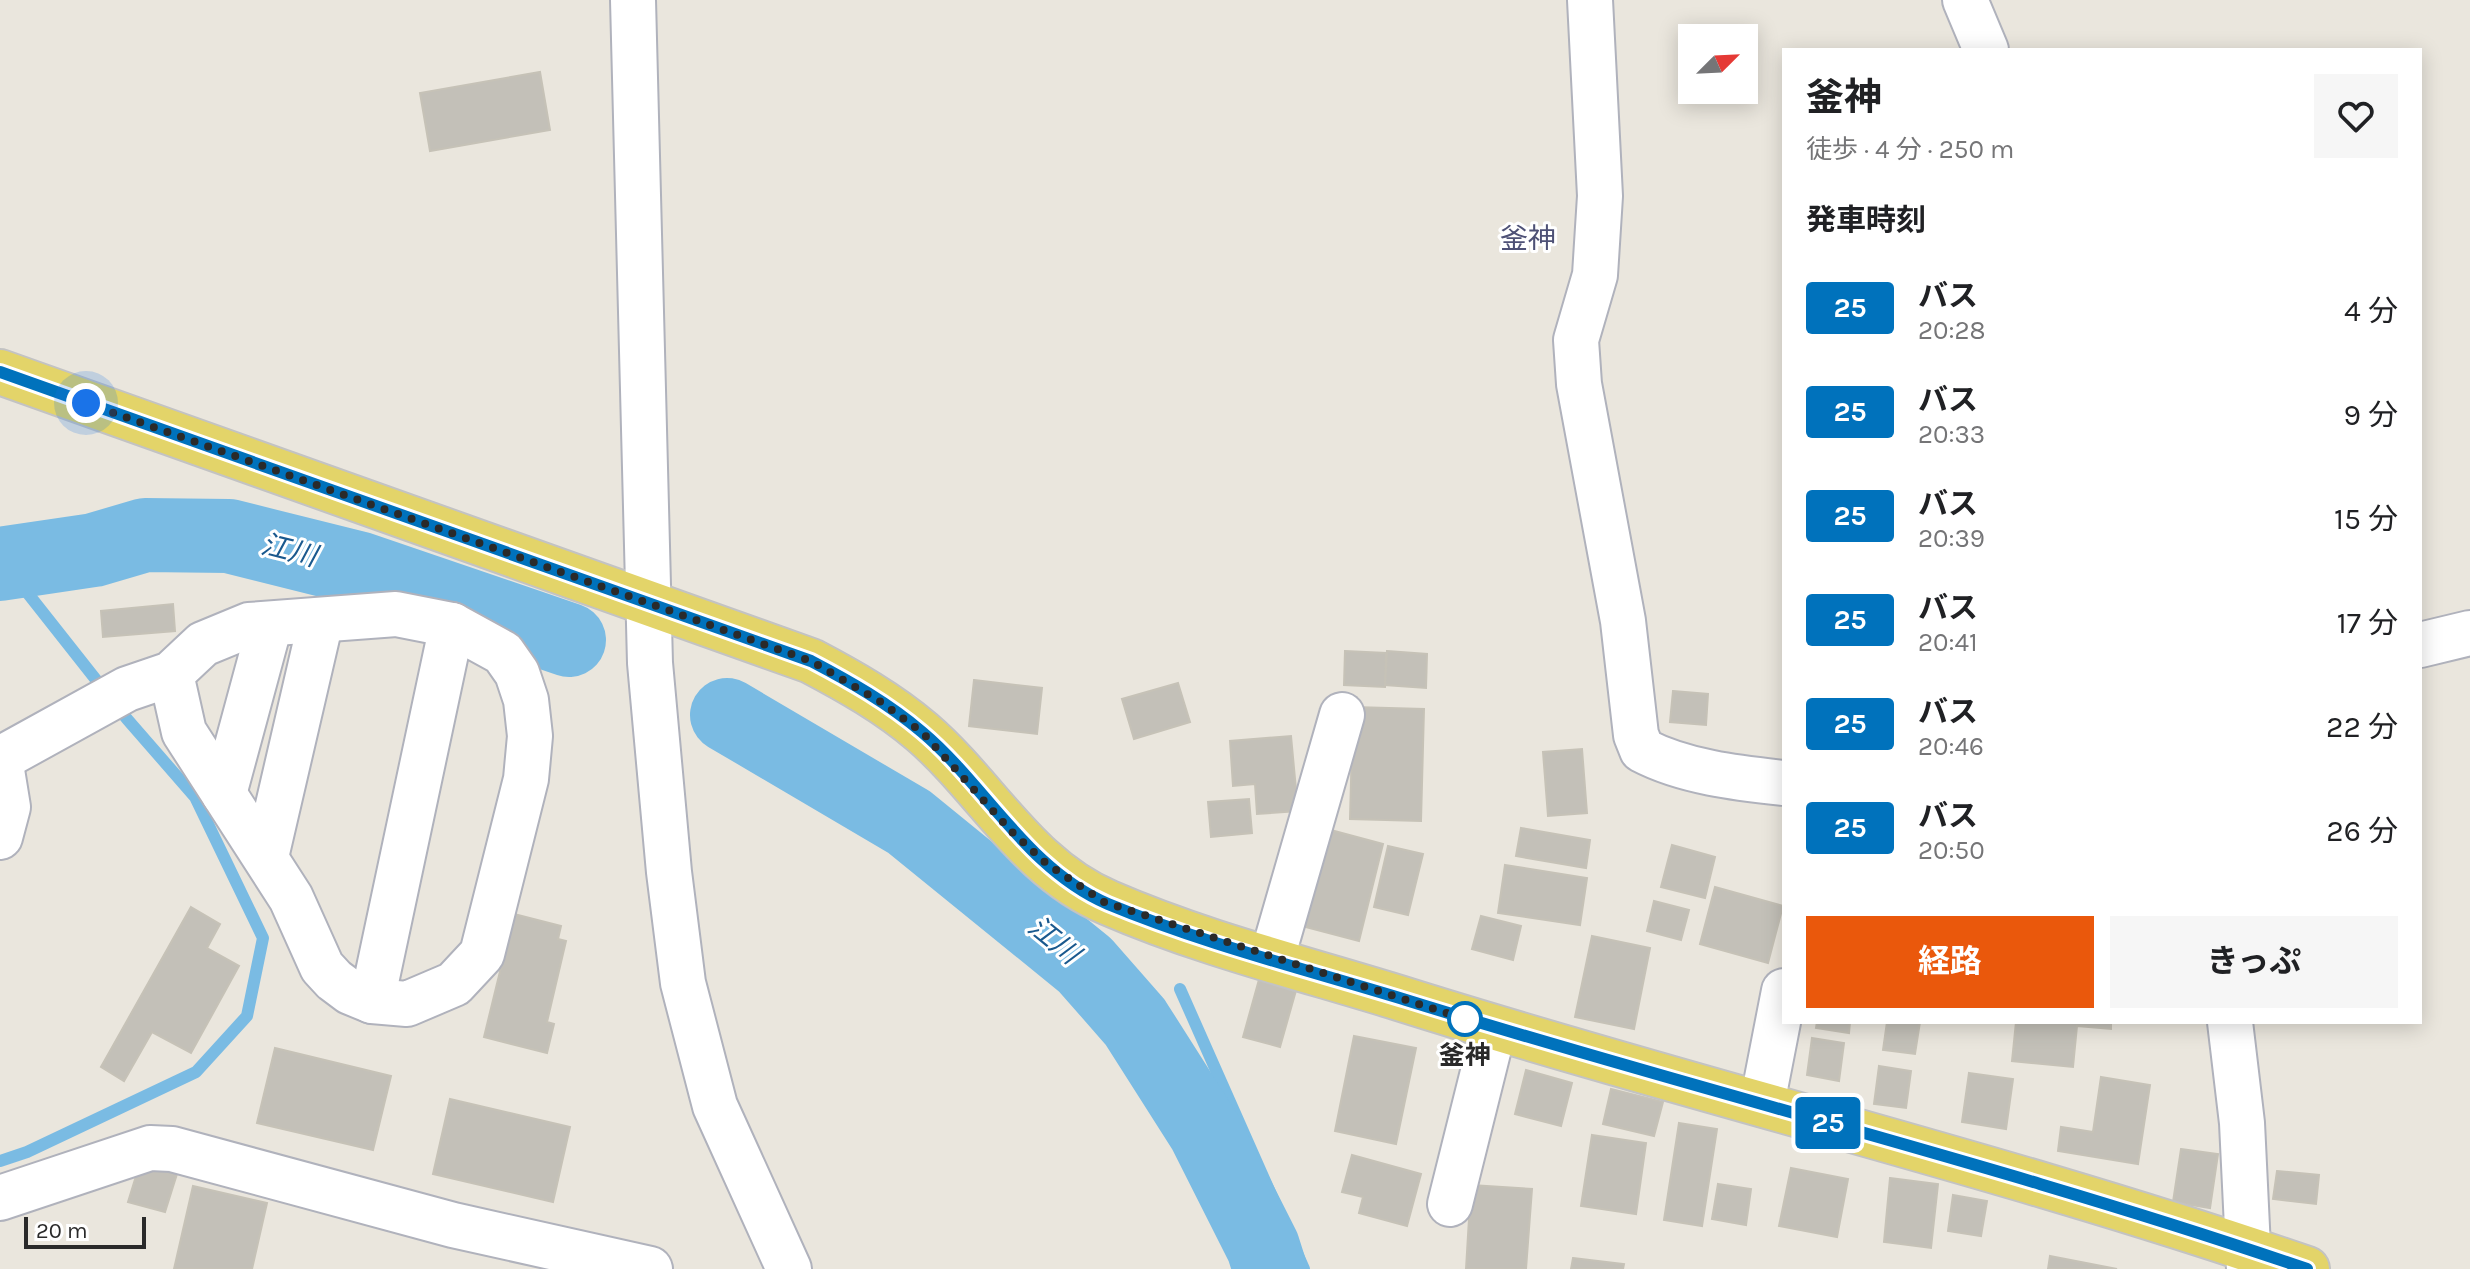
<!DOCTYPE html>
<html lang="ja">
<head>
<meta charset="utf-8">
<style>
  body { margin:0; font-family:Karla,"Noto Sans JP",sans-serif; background:#f6f6f6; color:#202124; height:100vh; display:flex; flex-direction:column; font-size:30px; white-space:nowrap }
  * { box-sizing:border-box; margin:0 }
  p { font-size:26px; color:#757577 }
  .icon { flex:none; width:44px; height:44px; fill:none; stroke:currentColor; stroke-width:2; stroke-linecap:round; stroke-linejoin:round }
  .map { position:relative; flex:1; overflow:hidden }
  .details { position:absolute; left:1782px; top:48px; width:640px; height:976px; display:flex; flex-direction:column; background:#fff; border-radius:0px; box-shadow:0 4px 20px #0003 }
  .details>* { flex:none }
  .badge { padding:0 16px; border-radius:6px; font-size:28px; line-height:52px }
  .needle { width:52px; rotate:66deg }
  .controls { position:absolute; left:1678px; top:24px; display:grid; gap:16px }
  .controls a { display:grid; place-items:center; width:80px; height:80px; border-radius:0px; background:#fff; box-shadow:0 4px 20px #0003; font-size:40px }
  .scale { position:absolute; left:24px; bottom:20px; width:122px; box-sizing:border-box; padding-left:8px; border:4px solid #2a2a2a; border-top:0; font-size:22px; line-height:28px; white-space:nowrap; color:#2a2a2a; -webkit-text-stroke:6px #fff; paint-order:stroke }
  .you { position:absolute; width:40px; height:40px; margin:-20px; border:6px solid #fff; border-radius:50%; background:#1a73e8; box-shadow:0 0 0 12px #1a73e833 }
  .map>.badge { position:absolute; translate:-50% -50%; box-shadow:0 0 0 4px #fff }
  h2 { padding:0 24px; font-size:30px; line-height:72px }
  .round { display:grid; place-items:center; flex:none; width:84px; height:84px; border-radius:0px; background:#f6f6f6 }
  .overview { display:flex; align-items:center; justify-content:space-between; height:136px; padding:0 24px }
  h1 { font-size:38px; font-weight:700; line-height:60px }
  .cta { display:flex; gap:16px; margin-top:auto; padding:16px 24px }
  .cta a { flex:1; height:92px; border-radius:0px; background:#ea580c; color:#fff; font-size:32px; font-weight:700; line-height:92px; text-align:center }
  .cta a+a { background:#f6f6f6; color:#202124 }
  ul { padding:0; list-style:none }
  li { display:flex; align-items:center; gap:24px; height:104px; padding:0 24px }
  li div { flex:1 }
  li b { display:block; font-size:30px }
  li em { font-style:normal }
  li .badge { min-width:88px; font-weight:700; text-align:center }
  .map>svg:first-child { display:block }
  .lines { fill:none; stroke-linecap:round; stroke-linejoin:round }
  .stream { stroke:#7abbe3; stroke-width:12 }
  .river { stroke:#7abbe3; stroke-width:74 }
  .building { fill:#c3c0b8; stroke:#c6c2b7; stroke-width:2 }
  .minor-casing { stroke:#b0b2bc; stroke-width:48 }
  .major-casing { stroke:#c3c3c3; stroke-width:48 }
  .minor { stroke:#fff; stroke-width:44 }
  .major { stroke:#e3d469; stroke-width:44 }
  .line-casing { stroke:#fff; stroke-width:18 }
  .line { stroke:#0072bc; stroke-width:12 }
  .walk { stroke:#2a2a2a; stroke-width:8; stroke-dasharray:0 14.4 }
  .stop-dot { fill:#fff; stroke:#0072bc; stroke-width:4 }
  .labels { text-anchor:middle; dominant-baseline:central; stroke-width:6; stroke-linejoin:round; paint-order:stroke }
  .stop-label { font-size:26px; font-weight:bold; fill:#2a2a2a; stroke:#fff }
  .neighbourhood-label { font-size:28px; fill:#4e5176; stroke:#fff }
  .water-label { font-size:28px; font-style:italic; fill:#1a598e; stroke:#fff }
</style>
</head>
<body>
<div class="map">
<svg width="2470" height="1269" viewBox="0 0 2470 1269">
  <rect width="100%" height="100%" fill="#eae6dd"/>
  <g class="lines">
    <!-- stream -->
    <g class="stream">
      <polyline points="0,569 22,586 127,719 195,797 263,938 247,1016 196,1072 27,1152 0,1161"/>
      <polyline points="1180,989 1304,1269"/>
    </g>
    <!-- river -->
    <g class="river">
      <polyline points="0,564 94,550 145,535 229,536 361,569 569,640"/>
      <polyline points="727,715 909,822 1085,965 1135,1022 1205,1132 1263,1247 1270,1269"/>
    </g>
  </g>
  <!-- building -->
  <g class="building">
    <polygon points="540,72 550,130 430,151 420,93"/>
    <polygon points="173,604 175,631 103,637 101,611"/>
    <polygon points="1345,651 1386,653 1385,687 1344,685"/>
    <polygon points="1387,651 1427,654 1426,688 1385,685"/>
    <polygon points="974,680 1042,688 1037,734 969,726"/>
    <polygon points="1178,683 1190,722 1134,739 1122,699"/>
    <polygon points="1673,691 1708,694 1706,725 1670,722"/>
    <polygon points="1353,707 1424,709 1421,821 1350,819"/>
    <polygon points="1291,736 1298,811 1257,814 1255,784 1233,786 1230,741"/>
    <polygon points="1582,749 1587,813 1548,816 1543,752"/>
    <polygon points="1249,799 1252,833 1211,837 1208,802"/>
    <polygon points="1521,828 1590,840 1586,868 1516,856"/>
    <polygon points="1327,829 1383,844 1359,941 1302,926"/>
    <polygon points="1672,845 1715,857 1705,898 1661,887"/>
    <polygon points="1388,846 1423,854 1408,915 1374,907"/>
    <polygon points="1505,865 1587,878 1580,925 1498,913"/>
    <polygon points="1715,887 1783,906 1768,963 1700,944"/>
    <polygon points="1654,901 1689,910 1681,940 1647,931"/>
    <polygon points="191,907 220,924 207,948 239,966 191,1053 152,1032 124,1081 101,1067"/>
    <polygon points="514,914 561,926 558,939 566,941 547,1022 554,1024 547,1053 484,1037"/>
    <polygon points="1481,916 1521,926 1513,960 1472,949"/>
    <polygon points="1592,936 1650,948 1634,1029 1575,1017"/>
    <polygon points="1260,976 1297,987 1280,1047 1243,1037"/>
    <polygon points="1817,1022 1850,1022 1849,1033 1816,1028"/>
    <polygon points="1887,1022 1920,1022 1915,1054 1883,1050"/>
    <polygon points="2016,1022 2111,1022 2111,1029 2077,1026 2073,1067 2012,1061"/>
    <polygon points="1354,1036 1416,1048 1396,1144 1335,1131"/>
    <polygon points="1812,1038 1844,1043 1839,1081 1807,1075"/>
    <polygon points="275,1048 391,1076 373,1150 257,1123"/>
    <polygon points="1879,1066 1911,1071 1906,1108 1874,1104"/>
    <polygon points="1526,1070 1572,1083 1561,1126 1515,1114"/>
    <polygon points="1969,1073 2013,1079 2006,1129 1962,1122"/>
    <polygon points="2101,1077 2150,1085 2138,1164 2058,1151 2061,1127 2093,1132"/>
    <polygon points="1611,1089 1663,1102 1654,1136 1603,1124"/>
    <polygon points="450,1099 570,1127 553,1202 433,1174"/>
    <polygon points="1679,1123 1717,1129 1702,1226 1664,1220"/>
    <polygon points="1592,1135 1646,1143 1636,1214 1581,1206"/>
    <polygon points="2181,1149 2218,1154 2210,1208 2173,1202"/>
    <polygon points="1352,1155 1421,1174 1407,1226 1359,1213 1363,1197 1342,1192"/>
    <polygon points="140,1163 177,1174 165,1212 128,1202"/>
    <polygon points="1791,1168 1848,1179 1837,1237 1779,1226"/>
    <polygon points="2277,1171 2319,1175 2316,1204 2273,1199"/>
    <polygon points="1890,1178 1938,1184 1931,1248 1884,1242"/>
    <polygon points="1718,1184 1751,1189 1746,1225 1712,1219"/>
    <polygon points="1471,1185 1532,1189 1526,1269 1466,1269"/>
    <polygon points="193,1186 267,1203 252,1269 174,1269"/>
    <polygon points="1953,1195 1987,1201 1981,1236 1948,1231"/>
    <polygon points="2050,1256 2117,1269 2048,1269"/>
    <polygon points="1573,1258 1624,1264 1623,1269 1571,1269"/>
  </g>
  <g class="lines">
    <defs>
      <g id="minor">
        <polyline points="633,0 650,663 669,872 683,983 715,1106 789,1269"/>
        <path d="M1590,0L1600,196L1595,275L1576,340L1579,384L1623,621L1636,735L1642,750C1684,772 1737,778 1784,783"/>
        <polyline points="1965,0 1986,50"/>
        <polyline points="2420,645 2470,633"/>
        <polyline points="0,758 8,807 0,837"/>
        <polyline points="0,759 127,689 171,674 203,644 249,625 396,614 452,625 503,653 517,673 526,700 530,736 526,779 482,954 454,984 407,1004 372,1001 350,992 334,980 322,967 291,898 184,732 171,674"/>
        <polyline points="224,794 270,624"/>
        <polyline points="266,857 321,620"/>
        <polyline points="1272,958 1342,715"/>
        <polyline points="372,1001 452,625"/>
        <polyline points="2230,1022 2242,1123 2249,1269"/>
        <polyline points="1762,1104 1784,991"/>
        <polyline points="0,1198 150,1148 172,1149 453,1225 650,1269"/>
        <polyline points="1450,1204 1494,1028"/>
      </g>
      <path id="major" d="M0,372L811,661C849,681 888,703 922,732C986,787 1027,869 1109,903C1201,943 1302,968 1399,998C1700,1093 2008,1166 2307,1269"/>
    </defs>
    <!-- minor casing -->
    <use href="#minor" class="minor-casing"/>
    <!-- major casing -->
    <use href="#major" class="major-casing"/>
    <!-- minor -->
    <use href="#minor" class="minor"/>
    <!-- major -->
    <use href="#major" class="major"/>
  </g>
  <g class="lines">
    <defs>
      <path id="line" d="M0,372L811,661C849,681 888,703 922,732C986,786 1027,869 1108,904C1204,944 1308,970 1406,1000C1705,1093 2011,1167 2307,1269"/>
    </defs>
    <!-- line casing -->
    <use href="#line" class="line-casing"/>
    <!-- line -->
    <use href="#line" class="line"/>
    <!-- walk -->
    <polyline class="walk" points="86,403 811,661 881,702 923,733 1012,832 1047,864 1104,902 1465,1019"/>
  </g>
  <!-- markers -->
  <circle class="stop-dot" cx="1465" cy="1019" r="16"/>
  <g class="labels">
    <!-- stop labels -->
    <g class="stop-label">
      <text x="1465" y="1055">釜神</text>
    </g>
    <!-- neighbourhood labels -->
    <g class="neighbourhood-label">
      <text x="1528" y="238">釜神</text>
    </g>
    <!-- water labels -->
    <g class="water-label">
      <text transform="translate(289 550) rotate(14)">江川</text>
      <text transform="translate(1054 940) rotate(39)">江川</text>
    </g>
  </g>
</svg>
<div class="controls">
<a><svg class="needle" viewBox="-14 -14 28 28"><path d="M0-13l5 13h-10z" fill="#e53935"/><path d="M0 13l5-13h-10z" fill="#757577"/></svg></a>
</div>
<div class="scale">20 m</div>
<div class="you" style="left:86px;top:403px"></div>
<b class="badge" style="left:1828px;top:1123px;background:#0072bc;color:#fff">25</b>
<section class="details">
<div class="overview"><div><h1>釜神</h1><p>徒歩 · 4 分 · 250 m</p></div><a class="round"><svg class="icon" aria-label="heart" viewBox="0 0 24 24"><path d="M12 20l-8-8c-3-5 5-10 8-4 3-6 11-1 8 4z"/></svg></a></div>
<h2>発車時刻</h2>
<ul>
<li><span class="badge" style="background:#0072bc;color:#fff">25</span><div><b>バス</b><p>20:28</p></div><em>4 分</em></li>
<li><span class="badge" style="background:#0072bc;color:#fff">25</span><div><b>バス</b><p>20:33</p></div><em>9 分</em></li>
<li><span class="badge" style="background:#0072bc;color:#fff">25</span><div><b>バス</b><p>20:39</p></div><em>15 分</em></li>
<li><span class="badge" style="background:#0072bc;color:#fff">25</span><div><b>バス</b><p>20:41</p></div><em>17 分</em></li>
<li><span class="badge" style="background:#0072bc;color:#fff">25</span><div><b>バス</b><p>20:46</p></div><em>22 分</em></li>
<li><span class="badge" style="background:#0072bc;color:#fff">25</span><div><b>バス</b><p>20:50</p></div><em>26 分</em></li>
</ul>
<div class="cta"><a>経路</a><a>きっぷ</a></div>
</section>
</div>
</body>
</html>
